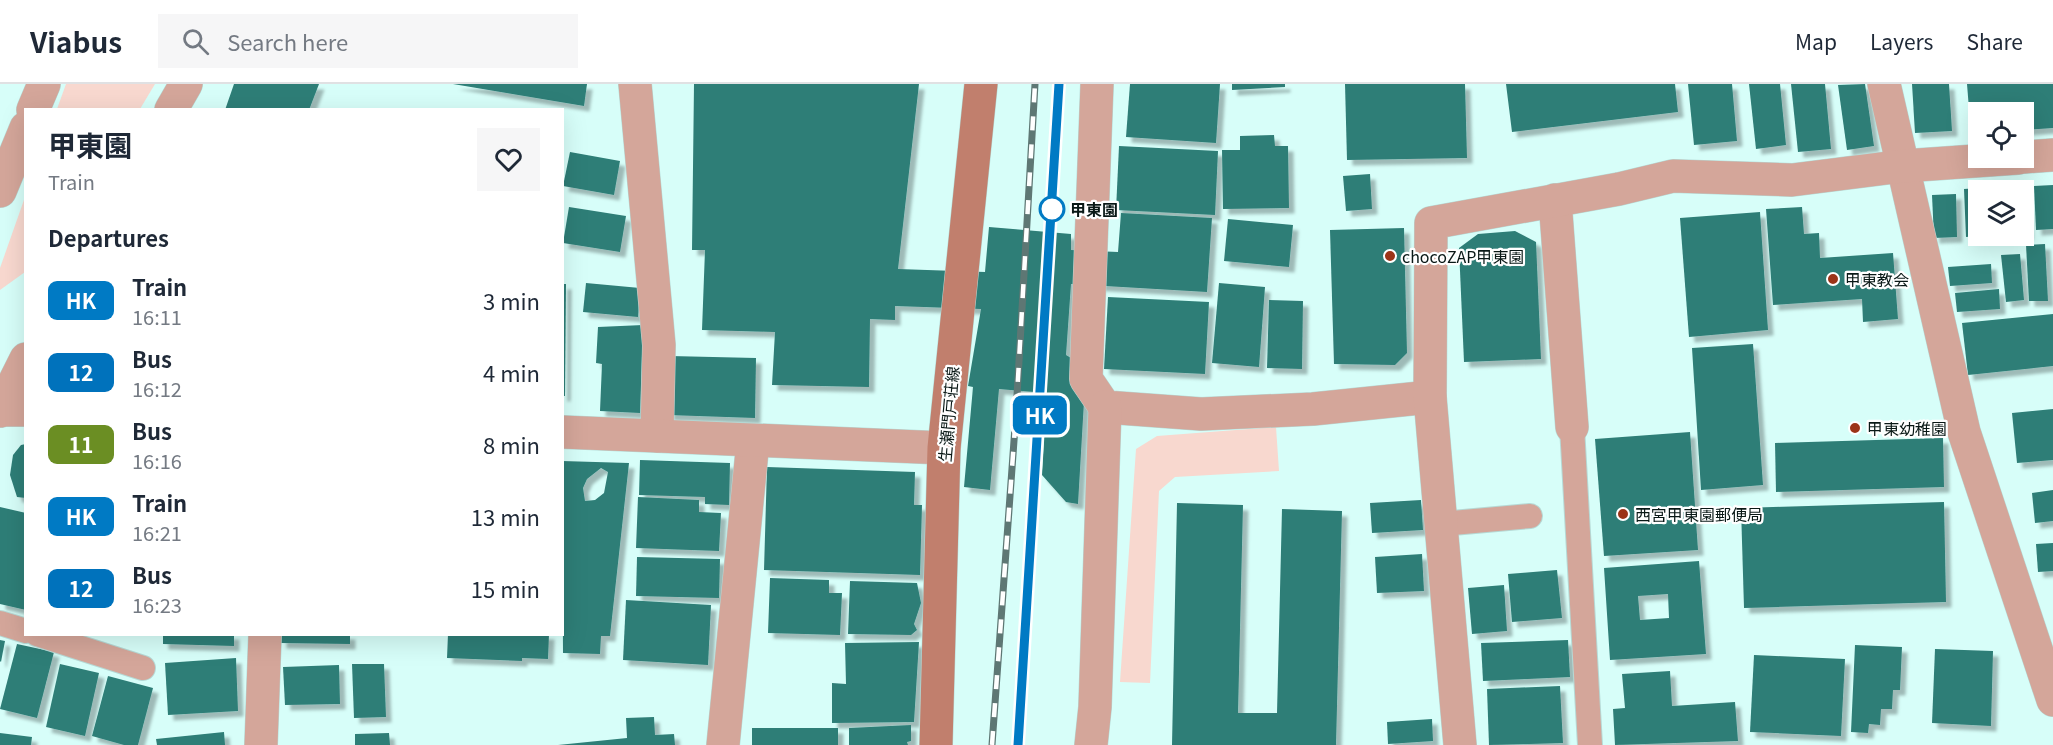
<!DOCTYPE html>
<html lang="en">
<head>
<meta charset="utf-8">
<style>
  body { margin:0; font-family:Georgia,"Noto Sans JP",serif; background:#f6f6f7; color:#1f2937; height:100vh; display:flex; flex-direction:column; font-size:22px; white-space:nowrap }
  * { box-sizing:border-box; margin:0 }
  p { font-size:20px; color:#747a83 }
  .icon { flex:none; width:33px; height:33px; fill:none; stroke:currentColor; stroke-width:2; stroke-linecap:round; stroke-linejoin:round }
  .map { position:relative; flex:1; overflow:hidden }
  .side { position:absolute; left:24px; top:24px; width:540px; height:528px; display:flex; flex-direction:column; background:#fff; border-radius:0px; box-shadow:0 6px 24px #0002 }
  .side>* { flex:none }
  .badge { padding:0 12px; border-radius:9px; font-size:21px; line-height:39px }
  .fabs { position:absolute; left:1968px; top:18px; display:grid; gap:12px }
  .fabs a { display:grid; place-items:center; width:66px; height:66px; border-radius:0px; background:#fff; box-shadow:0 6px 24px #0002; font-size:30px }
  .map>.badge { position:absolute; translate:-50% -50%; box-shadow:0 0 0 3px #fff }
  h2 { padding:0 24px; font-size:22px; line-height:54px }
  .round { display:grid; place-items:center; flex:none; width:63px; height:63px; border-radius:0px; background:#f6f6f7 }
  .headline { display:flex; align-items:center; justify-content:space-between; height:102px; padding:0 24px }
  h1 { font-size:28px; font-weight:700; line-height:45px }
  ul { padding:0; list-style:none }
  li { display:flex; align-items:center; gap:18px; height:72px; padding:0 24px }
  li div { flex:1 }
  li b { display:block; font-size:22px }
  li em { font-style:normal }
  li .badge { min-width:66px; font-weight:700; text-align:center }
  header { display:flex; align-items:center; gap:36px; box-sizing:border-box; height:84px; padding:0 30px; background:#fff; border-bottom:2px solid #e0e1e3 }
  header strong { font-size:28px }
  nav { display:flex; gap:33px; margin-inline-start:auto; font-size:21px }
  .search { width:420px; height:54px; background:#f6f6f7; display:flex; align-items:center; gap:15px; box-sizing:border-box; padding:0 21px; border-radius:0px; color:#747a83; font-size:22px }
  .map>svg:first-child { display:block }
  .green { fill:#f8d8cf }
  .building { fill:#2e7e77; fill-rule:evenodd; filter:url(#shadow) }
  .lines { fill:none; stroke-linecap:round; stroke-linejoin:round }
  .service-casing { stroke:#b6d9d5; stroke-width:26 }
  .pedestrian-casing { stroke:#b6d9d5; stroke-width:34 }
  .minor-casing { stroke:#b6d9d5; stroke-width:34 }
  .tertiary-casing { stroke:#b6d9d5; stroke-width:34 }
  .secondary-casing { stroke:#b6d9d5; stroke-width:34 }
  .service { stroke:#d4a69a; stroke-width:24 }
  .pedestrian { stroke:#d4a69a; stroke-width:33 }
  .minor { stroke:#d4a69a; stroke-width:33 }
  .tertiary { stroke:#d4a69a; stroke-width:33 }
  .secondary { stroke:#c17f6d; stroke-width:33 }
  .rail-casing { stroke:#5e7774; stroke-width:7 }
  .rail { stroke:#fff; stroke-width:4.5; stroke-dasharray:14; stroke-linecap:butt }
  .line-casing { stroke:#fff; stroke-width:14 }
  .line { stroke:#007ac4; stroke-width:9 }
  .stop-dot { fill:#fff; stroke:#007ac4; stroke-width:3 }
  .poi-dot { fill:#9c3418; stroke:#fff; stroke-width:2 }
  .labels { text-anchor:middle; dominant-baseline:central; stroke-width:4.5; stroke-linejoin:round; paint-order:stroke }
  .stop-label { font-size:16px; font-weight:bold; fill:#091816; stroke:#fff; text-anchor:start }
  .poi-label { font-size:16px; fill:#091816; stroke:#fff; text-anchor:start }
  .street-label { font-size:16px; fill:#091816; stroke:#fff }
</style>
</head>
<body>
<header>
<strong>Viabus</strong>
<div class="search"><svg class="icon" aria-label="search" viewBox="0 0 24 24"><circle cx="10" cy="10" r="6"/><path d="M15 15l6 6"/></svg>Search here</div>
<nav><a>Map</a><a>Layers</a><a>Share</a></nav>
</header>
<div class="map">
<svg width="2053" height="661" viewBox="0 0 2053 661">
  <defs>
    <filter id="shadow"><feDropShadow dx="5.5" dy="5.5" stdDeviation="1.5" flood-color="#0004"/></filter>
  </defs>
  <rect width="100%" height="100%" fill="#d7fef9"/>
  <!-- green -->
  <g class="green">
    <polygon points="66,0 155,0 140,25 57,25"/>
    <polygon points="25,113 25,188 0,206 0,184"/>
    <polygon points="1276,343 1279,387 1175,393 1159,407 1150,599 1120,598 1136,365 1157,352"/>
  </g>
  <!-- building -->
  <g class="building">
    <polygon points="234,0 319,0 309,26 225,26"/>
    <polygon points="453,0 587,0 584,22"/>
    <polygon points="694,0 919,0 898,185 985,188 989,143 1071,150 1071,166 1118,168 1121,129 1212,134 1207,208 1071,200 1066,271 1086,283 1078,420 1066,418 1042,391 1047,309 999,305 990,406 964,403 973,303 968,302 981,225 895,222 895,236 870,235 869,303 772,301 775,248 702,246 705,166 692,166"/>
    <polygon points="1130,0 1220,0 1216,59 1126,53"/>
    <polygon points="1232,0 1285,0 1285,3 1232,6"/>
    <polygon points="1345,0 1465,0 1467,74 1347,76"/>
    <polygon points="1506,0 1675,0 1678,28 1512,48"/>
    <polygon points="1688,0 1732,0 1737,57 1694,61"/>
    <polygon points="1749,0 1780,0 1786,61 1756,65"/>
    <polygon points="1791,0 1825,0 1831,65 1798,68"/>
    <polygon points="1865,0 1874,62 1847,66 1838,1"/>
    <polygon points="1912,0 1949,0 1952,47 1915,49"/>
    <polygon points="1967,0 2053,0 2053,44 2024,46 2024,28 1978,28 1978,50 1971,50"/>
    <polygon points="1274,51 1275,62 1288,62 1289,124 1223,125 1222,66 1240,66 1240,52"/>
    <polygon points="1119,62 1218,67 1215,131 1116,126"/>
    <polygon points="570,68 620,77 614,111 563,102"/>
    <polygon points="1370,90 1372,125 1346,127 1343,92"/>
    <polygon points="2024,101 2025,101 2028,150 2024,150 2024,106 2000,106 1999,104"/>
    <polygon points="2053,101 2053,145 2036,146 2034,102"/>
    <polygon points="1993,103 1993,106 1978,106 1978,152 1966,153 1964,105"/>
    <polygon points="1956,110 1957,153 1934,154 1932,111"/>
    <polygon points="569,123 626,132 620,168 563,159"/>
    <polygon points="1802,123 1804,150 1819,149 1820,174 1893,169 1898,235 1863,238 1862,215 1773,221 1766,125"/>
    <polygon points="1760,128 1768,246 1689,253 1680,134"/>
    <polygon points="1228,135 1293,141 1289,183 1224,177"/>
    <polygon points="1404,144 1407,269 1395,281 1334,280 1330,146"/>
    <polygon points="1515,147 1536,158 1541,275 1464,278 1459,164 1478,150"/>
    <polygon points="2045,160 2048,217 2029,217 2026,161"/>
    <polygon points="2020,170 2024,216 2006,218 2001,171"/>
    <polygon points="1991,180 1992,199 1950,202 1948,183"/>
    <polygon points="586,199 640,204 638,233 583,228"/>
    <polygon points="1219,199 1265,203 1259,283 1212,279"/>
    <polygon points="562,200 566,200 565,312 562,312"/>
    <polygon points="1999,205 2000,225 1957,228 1955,209"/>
    <polygon points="1108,213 1209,218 1205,290 1104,285"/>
    <polygon points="1269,216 1303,217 1302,285 1267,284"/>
    <polygon points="2053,230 2053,282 1968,291 1962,239"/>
    <polygon points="643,241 640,329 600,327 602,280 596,279 598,243"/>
    <polygon points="1753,260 1763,401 1701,406 1692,264"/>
    <polygon points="670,272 756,274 755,334 668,331"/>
    <polygon points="2053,325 2053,376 2017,379 2012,329"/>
    <polygon points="1690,348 1698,466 1604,472 1595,355"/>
    <polygon points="1943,354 1944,403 1776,408 1775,359"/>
    <polygon points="26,360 26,414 17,413 10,391 13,371 21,361"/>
    <polygon points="640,376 730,379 729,421 705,420 705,413 639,411"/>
    <path d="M562,377L629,379L610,552H601L600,570L563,569ZM601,384L608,388L604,409L595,416L585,417L583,404L587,395Z"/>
    <polygon points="767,383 915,388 914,421 922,421 920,491 764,486"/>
    <polygon points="2053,406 2053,437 2035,439 2032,409"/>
    <polygon points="638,413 699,416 699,428 721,429 719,467 636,464"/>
    <polygon points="1421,416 1423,446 1372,449 1370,419"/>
    <polygon points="1944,418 1946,518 1744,524 1741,424"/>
    <polygon points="1177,419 1243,421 1238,629 1277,629 1282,425 1342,427 1336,661 1172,661"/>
    <polygon points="0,423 26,429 26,526 0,520"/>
    <polygon points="2053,459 2053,487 2038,488 2036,460"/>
    <polygon points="1422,470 1424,507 1377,509 1375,473"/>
    <polygon points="637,473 720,475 719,514 636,512"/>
    <path d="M1699,477L1706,570L1610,576L1604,484ZM1668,510L1669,534L1640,536L1638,512Z"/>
    <polygon points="1557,486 1562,534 1512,538 1508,490"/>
    <polygon points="770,494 829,496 829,509 842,509 840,551 768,549"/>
    <polygon points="850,497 917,499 921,519 914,540 917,546 911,551 848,550"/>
    <polygon points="1504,501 1507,547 1472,550 1468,504"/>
    <polygon points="626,516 711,521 708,581 623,576"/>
    <polygon points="163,550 234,550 234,562 163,560"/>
    <polygon points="281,550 350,550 350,560 281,559"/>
    <polygon points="448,550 549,550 548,575 522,574 522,577 447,574"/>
    <polygon points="0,556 5,557 1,578 0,577"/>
    <polygon points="1568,556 1570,593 1483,597 1481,559"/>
    <polygon points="919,558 914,638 832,639 832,599 846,600 845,559"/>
    <polygon points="17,560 54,568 37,634 0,625"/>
    <polygon points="1855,561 1902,563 1900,606 1893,606 1892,625 1881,625 1880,641 1869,640 1868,649 1851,648"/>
    <polygon points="1935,565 1993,567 1991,642 1932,639"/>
    <polygon points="1754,571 1845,575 1841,652 1750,648"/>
    <polygon points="236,574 238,627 168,631 165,579"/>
    <polygon points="60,580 99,589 85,652 46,643"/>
    <polygon points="352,580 384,580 386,633 354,634"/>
    <polygon points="339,581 340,620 285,621 283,583"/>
    <polygon points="1670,587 1672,622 1735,618 1738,657 1615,661 1613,625 1625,624 1622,590"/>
    <polygon points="108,592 153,604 138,661 124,661 92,652"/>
    <polygon points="1560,602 1563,659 1489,661 1487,605"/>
    <polygon points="654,633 655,651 674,650 675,661 558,661 627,654 626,634"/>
    <polygon points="1432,635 1433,657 1388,660 1387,638"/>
    <polygon points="911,641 911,657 907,658 908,661 849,661 849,644"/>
    <rect x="752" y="644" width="86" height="17"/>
    <polygon points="224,648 225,661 157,661 156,655"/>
    <polygon points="0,649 32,653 31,661 0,661"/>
    <polygon points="389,649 390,661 355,661 355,650"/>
  </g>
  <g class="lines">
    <defs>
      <g id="service">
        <polyline points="1572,343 1590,661"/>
        <polyline points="1441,440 1530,432"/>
        <polyline points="0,539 26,547"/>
        <polyline points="37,550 143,584"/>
      </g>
      <polyline id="pedestrian" points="1555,116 1572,343"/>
      <g id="minor">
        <polyline points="635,0 659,261 657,352"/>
        <polyline points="1097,0 1086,295 1105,323 1201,330 1313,325 1430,313"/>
        <polyline points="1884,0 1964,348 2053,616"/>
        <polyline points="171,26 186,0"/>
        <polyline points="2024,73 2053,71"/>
        <polyline points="0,327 26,275"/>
        <polyline points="261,661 265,550"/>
        <polyline points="723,661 753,357"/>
        <polyline points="1460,661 1430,313 1431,139 1619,105 1673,92 1792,96 1903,82 2018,74"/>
      </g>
      <g id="tertiary">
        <polyline points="33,26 44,0"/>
        <polyline points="0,107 26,44"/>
        <polyline points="0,326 26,326"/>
        <polyline points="562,348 944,364"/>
        <polyline points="1091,661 1095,623 1105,323"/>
      </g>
      <polyline id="secondary" points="936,661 944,364 981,0"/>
    </defs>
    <!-- service casing -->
    <use href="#service" class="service-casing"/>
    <!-- pedestrian casing -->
    <use href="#pedestrian" class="pedestrian-casing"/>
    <!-- minor casing -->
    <use href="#minor" class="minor-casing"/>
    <!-- tertiary casing -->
    <use href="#tertiary" class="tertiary-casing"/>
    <!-- secondary casing -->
    <use href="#secondary" class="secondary-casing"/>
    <!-- service -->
    <use href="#service" class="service"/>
    <!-- pedestrian -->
    <use href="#pedestrian" class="pedestrian"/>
    <!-- minor -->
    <use href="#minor" class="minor"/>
    <!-- tertiary -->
    <use href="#tertiary" class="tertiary"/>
    <!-- secondary -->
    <use href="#secondary" class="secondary"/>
    <defs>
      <g id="rail">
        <polyline points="992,661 1016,329 1035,0"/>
        <polyline points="1018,661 1059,0"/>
      </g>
    </defs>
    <!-- rail casing -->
    <use href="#rail" class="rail-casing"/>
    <!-- rail -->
    <use href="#rail" class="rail"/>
  </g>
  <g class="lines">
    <defs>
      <polyline id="line" points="1018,661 1059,0"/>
    </defs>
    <!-- line casing -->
    <use href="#line" class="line-casing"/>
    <!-- line -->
    <use href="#line" class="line"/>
  </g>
  <!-- markers -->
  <circle class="stop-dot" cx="1052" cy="125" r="12"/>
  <g class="poi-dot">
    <circle cx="1390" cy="172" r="6"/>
    <circle cx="1833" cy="195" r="6"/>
    <circle cx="1855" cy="344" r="6"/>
    <circle cx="1623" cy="430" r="6"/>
  </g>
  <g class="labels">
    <!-- stop labels -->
    <g class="stop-label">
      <text x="1070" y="125">甲東園</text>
    </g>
    <!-- poi labels -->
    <g class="poi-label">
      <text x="1402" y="172">chocoZAP甲東園</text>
      <text x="1845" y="195">甲東教会</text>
      <text x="1867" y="344">甲東幼稚園</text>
      <text x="1635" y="430">西宮甲東園郵便局</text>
    </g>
    <!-- street labels -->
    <g class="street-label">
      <text transform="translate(948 330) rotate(-85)">生瀬門戸荘線</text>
    </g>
  </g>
</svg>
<div class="fabs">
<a><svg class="icon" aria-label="locate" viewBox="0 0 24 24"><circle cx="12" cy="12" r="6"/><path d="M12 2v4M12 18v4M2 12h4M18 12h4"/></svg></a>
<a><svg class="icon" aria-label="layers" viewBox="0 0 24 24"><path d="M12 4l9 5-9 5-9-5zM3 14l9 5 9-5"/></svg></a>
</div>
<b class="badge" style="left:1040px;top:331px;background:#007ac4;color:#fff">HK</b>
<section class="side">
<div class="headline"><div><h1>甲東園</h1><p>Train</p></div><a class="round"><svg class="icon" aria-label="heart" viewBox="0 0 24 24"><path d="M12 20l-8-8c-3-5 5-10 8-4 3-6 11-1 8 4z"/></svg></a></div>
<h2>Departures</h2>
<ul>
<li><span class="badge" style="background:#007ac4;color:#fff">HK</span><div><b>Train</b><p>16:11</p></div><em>3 min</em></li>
<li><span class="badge" style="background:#0072bc;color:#fff">12</span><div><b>Bus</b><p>16:12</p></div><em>4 min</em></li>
<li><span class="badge" style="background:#6b8e23;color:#fff">11</span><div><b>Bus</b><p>16:16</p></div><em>8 min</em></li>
<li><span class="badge" style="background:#007ac4;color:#fff">HK</span><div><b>Train</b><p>16:21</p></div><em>13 min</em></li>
<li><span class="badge" style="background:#0072bc;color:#fff">12</span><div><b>Bus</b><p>16:23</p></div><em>15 min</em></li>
</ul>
</section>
</div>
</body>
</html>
